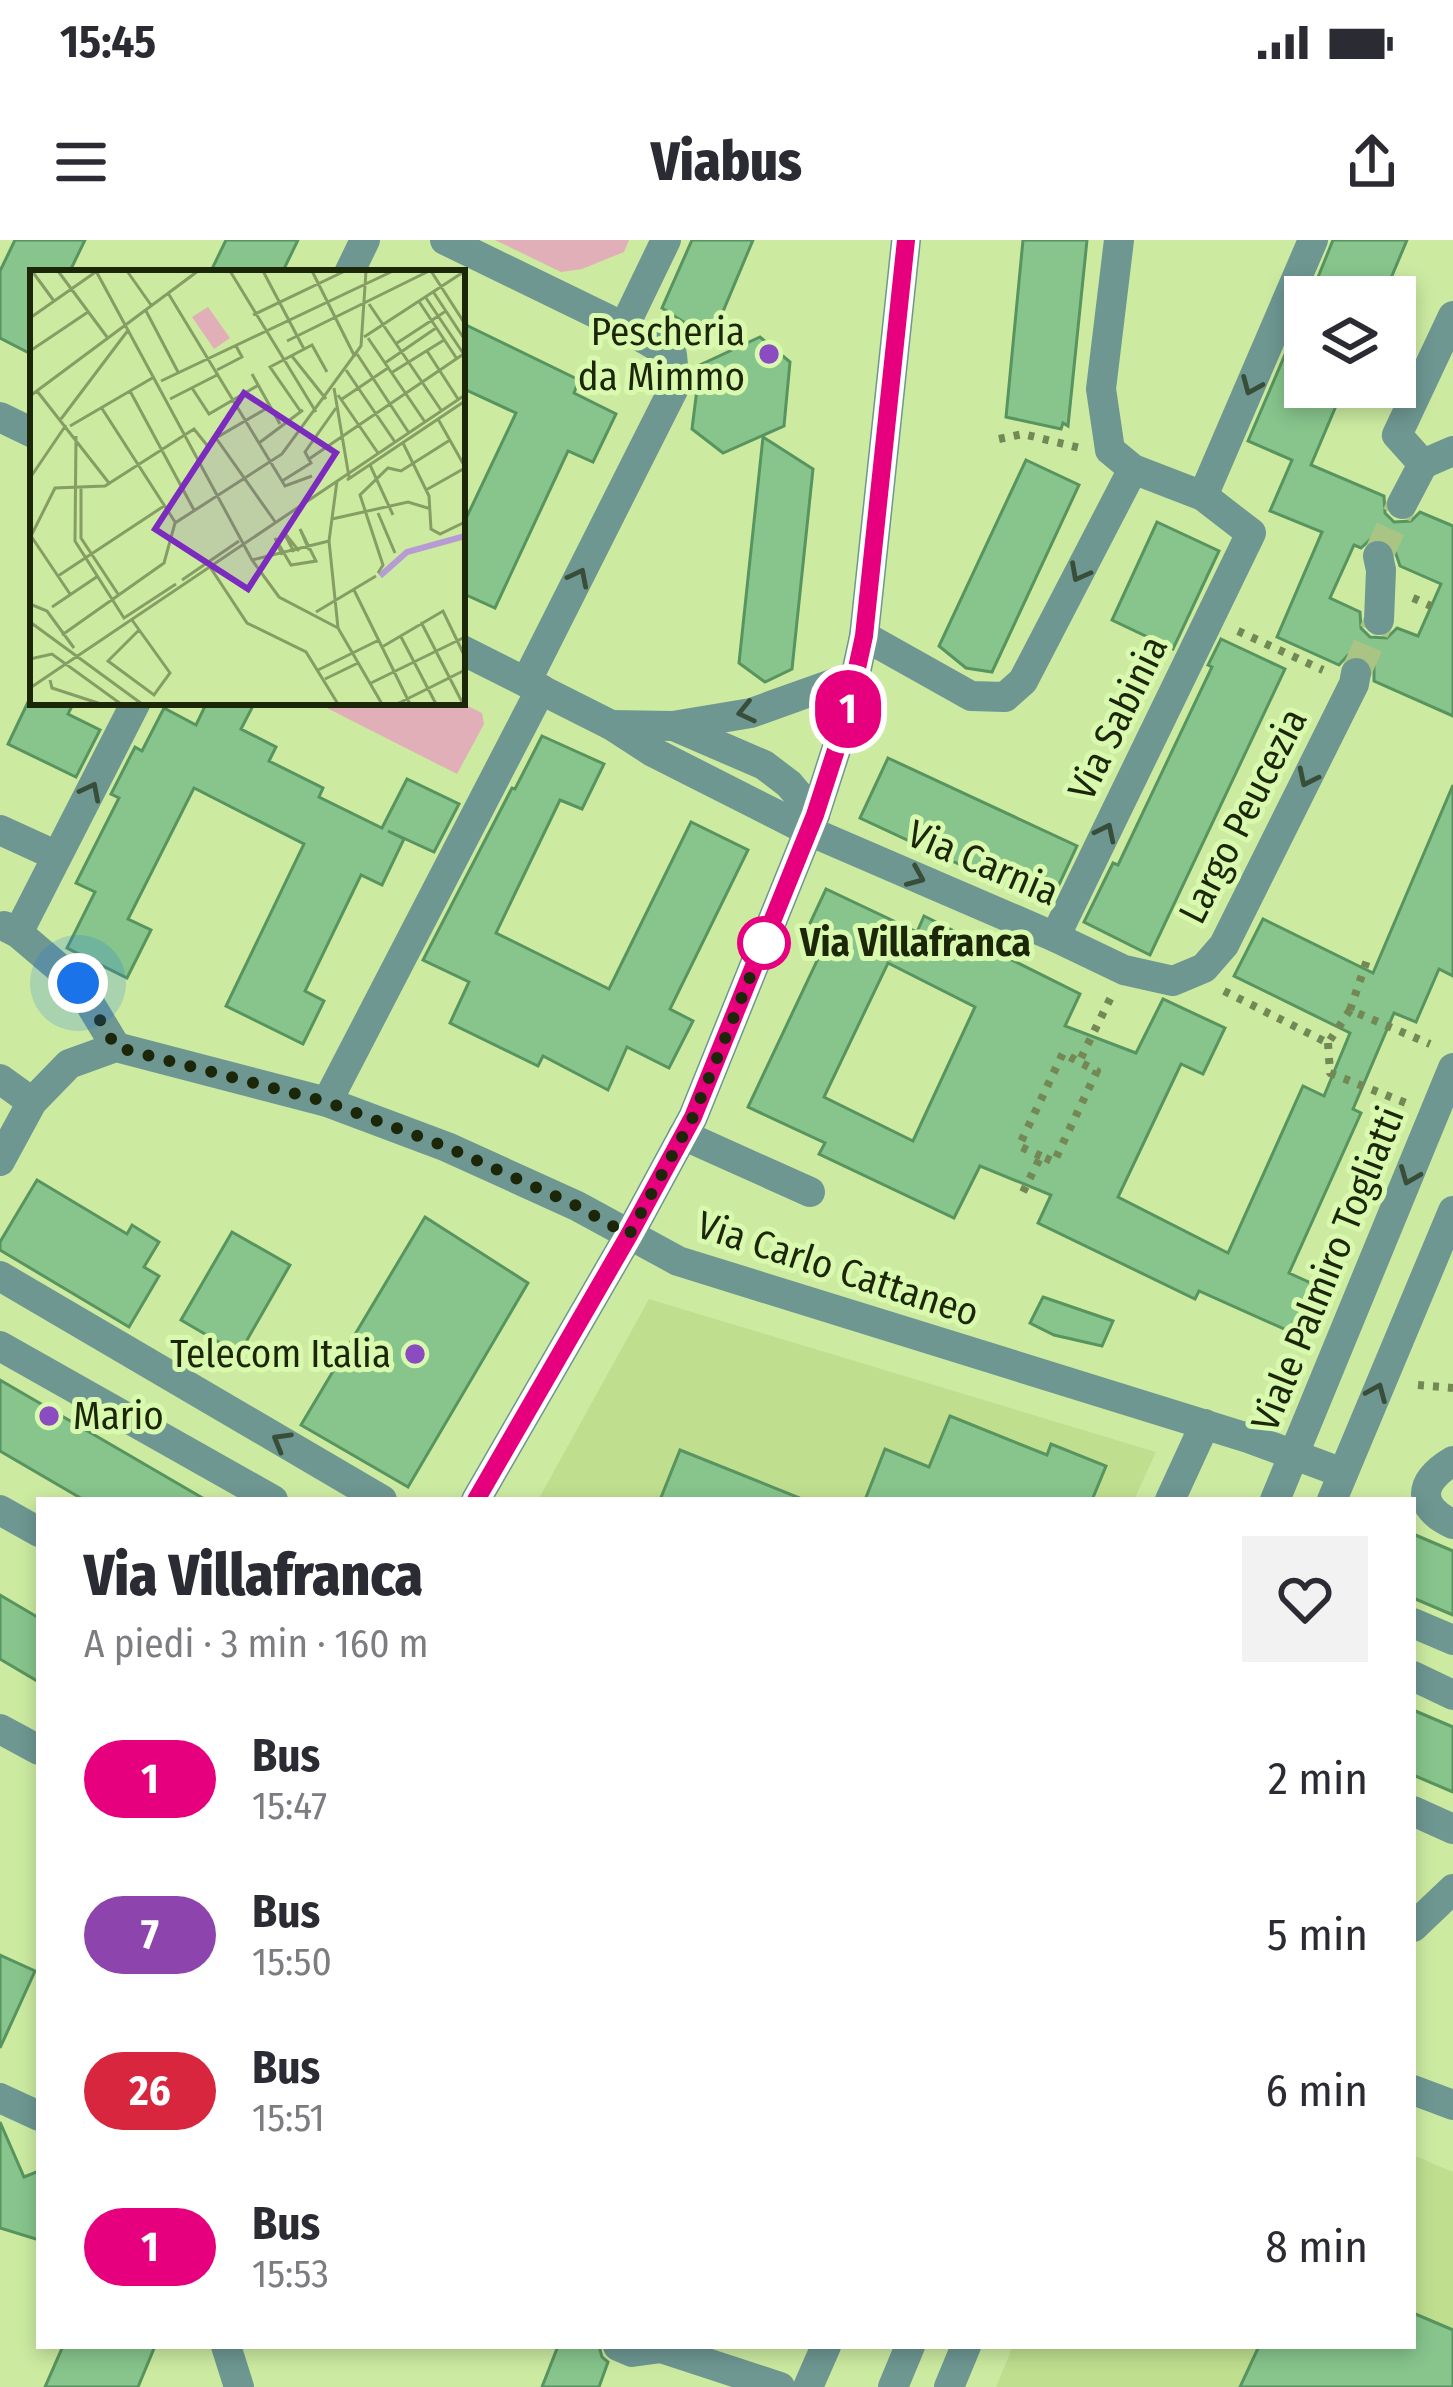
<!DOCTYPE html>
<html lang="it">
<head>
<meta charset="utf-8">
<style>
  body { margin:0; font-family:"Fira Sans Condensed",sans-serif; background:#f2f2f3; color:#2b2b33; height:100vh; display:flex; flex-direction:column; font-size:45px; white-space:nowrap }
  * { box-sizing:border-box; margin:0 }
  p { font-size:39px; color:#7c7c81 }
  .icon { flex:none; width:66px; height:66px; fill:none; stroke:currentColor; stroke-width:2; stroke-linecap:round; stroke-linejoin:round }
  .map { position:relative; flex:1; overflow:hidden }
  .details { position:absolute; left:36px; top:1257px; width:1380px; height:852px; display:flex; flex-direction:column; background:#fff; border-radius:0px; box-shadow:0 6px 18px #0003 }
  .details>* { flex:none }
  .badge { padding:0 24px; border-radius:39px; font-size:42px; line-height:78px }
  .tools { position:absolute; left:1284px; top:36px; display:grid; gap:24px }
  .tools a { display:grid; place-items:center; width:132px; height:132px; border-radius:0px; background:#fff; box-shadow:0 6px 18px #0003; font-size:60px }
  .you { position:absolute; width:60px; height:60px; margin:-30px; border:9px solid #fff; border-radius:50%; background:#1a73e8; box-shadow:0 0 0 18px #1a73e833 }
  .map>.badge { position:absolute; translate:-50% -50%; box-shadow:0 0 0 6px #fff }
  .round { display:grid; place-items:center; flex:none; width:126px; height:126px; border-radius:0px; background:#f2f2f3 }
  .overview { display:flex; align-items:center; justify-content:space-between; height:204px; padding:0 48px }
  h1 { font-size:57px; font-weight:800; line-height:90px }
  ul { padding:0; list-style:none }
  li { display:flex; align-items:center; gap:36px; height:156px; padding:0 48px }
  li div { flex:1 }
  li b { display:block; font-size:45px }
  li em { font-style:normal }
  li .badge { min-width:132px; font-weight:700; text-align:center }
  .status { display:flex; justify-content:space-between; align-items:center; height:84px; padding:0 60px; background:#fff; direction:ltr }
  .status svg { height:33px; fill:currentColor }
  header { display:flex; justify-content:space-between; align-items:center; height:156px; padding:0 48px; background:#fff; font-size:54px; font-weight:800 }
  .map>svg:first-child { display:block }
  .built { fill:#bfdf8f }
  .green { fill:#e1afb8 }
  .building { fill:#87c58c; stroke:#58945f; stroke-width:3; fill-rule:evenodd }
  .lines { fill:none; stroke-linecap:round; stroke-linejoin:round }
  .minor-tunnel { stroke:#a9c483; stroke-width:30; stroke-dasharray:30 15; stroke-linecap:butt }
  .path { stroke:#738854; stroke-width:8; stroke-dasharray:6 9; stroke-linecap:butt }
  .minor { stroke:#6e9792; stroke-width:30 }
  .oneway { stroke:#394e39 }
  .line-casing { stroke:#fff; stroke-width:27 }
  .line { stroke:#e6007e; stroke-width:18 }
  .walk { stroke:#1c2709; stroke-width:12; stroke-dasharray:0 21.6 }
  .poi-dot { fill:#8c4cc1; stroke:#d9f9ae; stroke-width:4.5 }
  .stop-dot { fill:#fff; stroke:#e6007e; stroke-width:6 }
  .labels { text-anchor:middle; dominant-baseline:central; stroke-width:10; stroke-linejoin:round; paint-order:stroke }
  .poi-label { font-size:39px; fill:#1c2709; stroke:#d9f9ae; text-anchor:end }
  .street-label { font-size:39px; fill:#1c2709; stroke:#d9f9ae }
  .stop-label { font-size:39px; font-weight:bold; fill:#1c2709; stroke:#d9f9ae; text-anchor:start }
  .inset-river { fill:none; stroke:#b79bd5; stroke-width:6 }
  .inset-road { fill:none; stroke:#869d64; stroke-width:3 }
  .view { fill:#7b2cbf; fill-opacity:0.15; stroke:#7b2cbf; stroke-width:6 }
  .inset-edge { fill:none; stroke:#1c2709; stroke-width:6 }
</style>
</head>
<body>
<div class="status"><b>15:45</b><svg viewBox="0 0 49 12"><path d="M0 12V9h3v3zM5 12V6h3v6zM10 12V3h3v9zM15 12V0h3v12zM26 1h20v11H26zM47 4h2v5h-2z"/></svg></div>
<header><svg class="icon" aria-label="menu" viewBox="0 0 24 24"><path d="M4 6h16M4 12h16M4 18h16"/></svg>Viabus<svg class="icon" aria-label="share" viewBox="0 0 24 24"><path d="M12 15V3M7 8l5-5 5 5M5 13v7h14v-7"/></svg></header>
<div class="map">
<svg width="1453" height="2147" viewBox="0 0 1453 2147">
  <rect width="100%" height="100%" fill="#cceba1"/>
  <!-- built -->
  <g class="built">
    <polygon points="649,1059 1156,1212 1134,1260 538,1260"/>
    <polygon points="1413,1915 1453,1932 1453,2147 996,2147 1013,2106 1413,2106"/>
  </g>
  <!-- green -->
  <g class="green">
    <polygon points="495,0 629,0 624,12 582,29 561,32"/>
    <polygon points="315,462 460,462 482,473 484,484 457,534"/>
  </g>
  <!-- building -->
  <g class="building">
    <polygon points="15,0 85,0 69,33 33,33 33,115 0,98 0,31"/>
    <polygon points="226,0 298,0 282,33 210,33"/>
    <polygon points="692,0 753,0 711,100 662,68"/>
    <polygon points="1023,0 1087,0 1068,186 1063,183 1061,189 1006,177"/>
    <polygon points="1333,0 1407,0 1383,57 1310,57"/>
    <path d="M1305,68V147H1344L1311,225L1384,256L1385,273L1394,282L1411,281L1420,272L1453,286V476L1374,441V425L1361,414L1348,415L1339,425L1277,397L1322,292L1270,271L1292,220L1248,201ZM1373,297H1383L1392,302L1400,326L1441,344L1418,396L1397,388L1387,398L1370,397L1361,388L1360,372L1330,358L1354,305L1361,308Z"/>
    <polygon points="462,83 579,140 574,153 616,174 593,222 568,211 495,368 462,353 462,287 516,173 462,148"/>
    <polygon points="760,97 790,122 784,186 723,213 692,189 700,125"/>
    <polygon points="763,197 813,229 792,429 765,442 739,423"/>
    <polygon points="1026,220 1079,245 992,432 966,428 939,406"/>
    <polygon points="1157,282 1219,311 1173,409 1112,380"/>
    <polygon points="1221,399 1285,429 1150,715 1084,682 1113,623 1118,625 1212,427 1208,425"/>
    <polygon points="28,462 74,462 68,474 100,490 76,537 8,504"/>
    <polygon points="207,462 255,462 241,489 276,507 269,521 323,548 319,557 382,588 407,539 459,564 434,612 388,591 404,599 382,645 361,635 305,751 324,761 303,804 226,766 304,604 194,548 128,679 151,690 127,738 67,708 95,652 76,643 119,558 111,554 135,507 142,511 164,468 196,485"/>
    <polygon points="542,496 604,524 582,569 560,560 496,693 609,749 691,582 748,610 670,769 693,781 669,828 627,807 608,850 543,816 538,826 450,783 469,742 423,720 512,548 515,549"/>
    <polygon points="888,518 1077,606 1049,666 860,578"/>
    <path d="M1453,545V736L1439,729L1416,782L1394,773L1353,869L1361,873L1289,1033L1313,1044L1291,1092L1199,1051L1195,1059L1038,983L1051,955L980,926L954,978L819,914L825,903L748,867L824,706L804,696L826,649L917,692L924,676L1080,754L1065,786L1136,813L1163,759L1225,788L1203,834L1181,824L1118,957L1228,1013L1303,846L1324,856L1350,793L1234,736L1263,679L1373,733ZM888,723L975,767L913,901L824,857Z"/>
    <polygon points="37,940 127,994 132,985 159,1002 144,1027 159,1036 129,1087 0,1010 0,1002"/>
    <polygon points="425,977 528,1043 408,1247 301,1185"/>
    <polygon points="232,992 290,1025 239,1114 181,1080"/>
    <polygon points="1043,1057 1113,1081 1102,1106 1054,1095 1030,1083"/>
    <polygon points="0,1140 206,1260 84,1260 0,1211"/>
    <polygon points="950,1176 1047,1215 1051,1204 1106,1226 1092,1260 865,1260 885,1209 929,1227"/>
    <polygon points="680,1210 802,1259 801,1260 660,1260"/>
    <polygon points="1413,1294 1453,1311 1453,1375 1413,1358"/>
    <polygon points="0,1355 39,1378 39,1442 0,1419"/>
    <polygon points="1413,1470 1453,1487 1453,1552 1413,1535"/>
    <polygon points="0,1715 35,1731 0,1808"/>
    <polygon points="0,1882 24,1937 39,1931 39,2000 0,1988"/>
    <polygon points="1413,2073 1453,2090 1453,2147 1240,2147 1259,2106 1413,2106"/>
    <polygon points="63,2106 155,2106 138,2147 45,2147"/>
    <polygon points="558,2106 599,2106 602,2117 608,2122 599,2147 542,2147"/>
  </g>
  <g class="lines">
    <!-- minor-tunnel -->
    <g class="minor-tunnel">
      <polyline points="1378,316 1402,264"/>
      <polyline points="1356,433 1379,380"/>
    </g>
    <!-- path -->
    <g class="path">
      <polyline points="999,199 1023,194 1080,208"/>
      <polyline points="1413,358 1431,366"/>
      <polyline points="1238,391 1323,430"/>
      <polyline points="1224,751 1328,803 1350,770 1430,804"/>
      <polyline points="1350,770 1368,717"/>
      <polyline points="1328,803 1330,833 1406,863"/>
      <polyline points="1041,916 1019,906 1063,813 1079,822"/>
      <polyline points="1023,952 1041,916 1054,922 1097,831 1079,822 1112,755"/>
      <polyline points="1418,1145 1453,1148"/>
    </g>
    <!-- minor -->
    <g class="minor">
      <polyline points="445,0 624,87 672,115 675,146 526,442"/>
      <polyline points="349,33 365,0"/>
      <polyline points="624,87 666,0"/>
      <polyline points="0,177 33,193"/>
      <polyline points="1423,224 1453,211"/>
      <polyline points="1203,256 1313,0"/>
      <polyline points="1402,264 1423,224 1397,195 1453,76"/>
      <polyline points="1378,316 1381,330 1379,380"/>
      <polyline points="864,396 971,456 1005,457 1023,441 1133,229"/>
      <polyline points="462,410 611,485 651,511 809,591 1055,697 1124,730 1173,741 1204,728 1224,705 1354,444 1356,433"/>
      <polyline points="611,485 673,486 751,473 857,435"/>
      <polyline points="676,487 764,525 789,544 815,575"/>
      <polyline points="0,590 57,616"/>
      <polyline points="4,686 18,693 78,744 116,807"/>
      <polyline points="18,693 136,462"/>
      <polyline points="1055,697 1251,293 1203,256 1133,229 1110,210 1101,149 1119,0"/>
      <polyline points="0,839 32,862"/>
      <polyline points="327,862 541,449"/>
      <polyline points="683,895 810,952"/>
      <polyline points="0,921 32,862 69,824 116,807 327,862 447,907 577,966 678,1021 1248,1198 1343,1233"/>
      <polyline points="0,1036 382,1260"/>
      <polyline points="0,1106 273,1260"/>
      <path d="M1453,1221C1419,1241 1415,1267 1453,1284"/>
      <polyline points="476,1260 629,995 693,877 815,575 846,479 864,396 906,0"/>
      <polyline points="1170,1260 1205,1184"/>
      <polyline points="1275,1260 1453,828"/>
      <polyline points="1332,1260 1453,971"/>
      <polyline points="0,1270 39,1292"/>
      <polyline points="1413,1383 1453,1400"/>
      <polyline points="1413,1436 1453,1455"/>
      <polyline points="0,1489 39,1510"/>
      <polyline points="1413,1571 1453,1589"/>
      <polyline points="1413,1687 1453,1649"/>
      <polyline points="1413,1850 1453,1865"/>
      <polyline points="0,1858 39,1876"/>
      <polyline points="226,2106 239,2147"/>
      <polyline points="618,2106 632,2112 661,2108 780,2147"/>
      <polyline points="808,2147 826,2106"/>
      <polyline points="893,2147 910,2106"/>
      <polyline points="949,2147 966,2106"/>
    </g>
  </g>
  <!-- one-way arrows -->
  <defs><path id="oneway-chevron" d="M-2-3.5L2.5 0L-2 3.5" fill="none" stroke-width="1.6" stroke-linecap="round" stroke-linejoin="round" transform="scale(3)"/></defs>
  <g class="oneway">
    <use href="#oneway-chevron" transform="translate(1251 146) rotate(113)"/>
    <use href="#oneway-chevron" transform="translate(1079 333) rotate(118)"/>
    <use href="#oneway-chevron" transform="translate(579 337) rotate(-63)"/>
    <use href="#oneway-chevron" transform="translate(746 472) rotate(167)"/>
    <use href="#oneway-chevron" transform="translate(1307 538) rotate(116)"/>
    <use href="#oneway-chevron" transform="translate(91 551) rotate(-63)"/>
    <use href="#oneway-chevron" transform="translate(1106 592) rotate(-64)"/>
    <use href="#oneway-chevron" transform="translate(916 637) rotate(23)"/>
    <use href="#oneway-chevron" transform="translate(1409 936) rotate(112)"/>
    <use href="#oneway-chevron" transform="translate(1377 1152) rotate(-67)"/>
    <use href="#oneway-chevron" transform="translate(281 1201) rotate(-150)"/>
  </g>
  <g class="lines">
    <defs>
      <polyline id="line" points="476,1260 629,995 693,877 815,575 846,479 864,396 906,0"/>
    </defs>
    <!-- line casing -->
    <use href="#line" class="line-casing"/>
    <!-- line -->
    <use href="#line" class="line"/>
    <!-- walk -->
    <polyline class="walk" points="78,743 116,807 327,862 447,907 577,966 629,995 693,877 764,703"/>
  </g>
  <!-- markers -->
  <g class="poi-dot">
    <circle cx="769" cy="114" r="12"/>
    <circle cx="415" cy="1114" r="12"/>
    <circle cx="49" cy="1176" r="12"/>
  </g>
  <circle class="stop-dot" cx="764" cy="703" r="24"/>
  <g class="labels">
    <!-- poi labels -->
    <g class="poi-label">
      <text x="745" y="92">Pescheria<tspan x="745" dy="45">da Mimmo</tspan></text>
      <text x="391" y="1114">Telecom Italia</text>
      <text x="73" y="1176" text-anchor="start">Mario</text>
    </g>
    <!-- street labels -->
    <g class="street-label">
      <text transform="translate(1118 478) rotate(-64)">Via Sabinia</text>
      <text transform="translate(1243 576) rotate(-63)">Largo Peucezia</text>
      <text transform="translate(983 623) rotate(23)">Via Carnia</text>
      <text transform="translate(838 1029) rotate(18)">Via Carlo Cattaneo</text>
      <text transform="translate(1328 1029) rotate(-68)">Viale Palmiro Togliatti</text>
    </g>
    <!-- stop labels -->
    <g class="stop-label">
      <text x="800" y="703">Via Villafranca</text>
    </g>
  </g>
  <!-- overview -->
  <g transform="translate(30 30)">
    <rect width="435" height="435" fill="#cceba1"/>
    <path d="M178,37L200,68L184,79L162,47Z" fill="#e1afb8"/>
    <path class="inset-river" d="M350,306L377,282L435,266"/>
    <path class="inset-road" d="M2,1L24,31M28,1L77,67M66,1L222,290L249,327L308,358M97,1L121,35M200,1L286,142M233,1L274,79M282,1L325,87M401,1L435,54M138,23L255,216L282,206M404,23L435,70M396,28L435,86M388,30L427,89M339,34L411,140M115,39L148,102M223,45L315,1M0,48L67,1M334,67L435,1M338,68L395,152M257,71L399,1M367,73L416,41M0,81L58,42M397,81L428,129M327,84L379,163M261,85L296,129M355,93L406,58M187,100L212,87L206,76M316,100L365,172M361,103L414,70M222,104L250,154M131,111L363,1M162,118L179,144L227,116M304,118L319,207M7,121L79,213M100,121L164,240M308,125L348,183M0,126L168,1M140,129L189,104M312,129L358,98M71,137L145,252M239,137L186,168L246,253M271,142L240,97L282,75L297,102M31,149L99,59M408,149L435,197M40,156L124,107M46,166L45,271L94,348L146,314M229,173L273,140M373,173L399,226L401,259L410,264L435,252M279,189L435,83M340,195L363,245M0,208L36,155M317,210L435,131M252,211L281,193L275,182L306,138M307,211L299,271L308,358L352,434M51,218V268L88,324M396,220L435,198M348,243L365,283M302,249L378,232L401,239M1,266L25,218L75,216L164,159L180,179M1,266L40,324M264,282L253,261L269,281M252,285L245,268L261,295L286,291L270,259L279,280M222,290L299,271M180,297L217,353L276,382L308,434M348,303L353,295L330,225L358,198L371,201L420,170M28,306L134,236M152,310L209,271M324,320L380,434M0,334L17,341L44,378M22,337L68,306M286,342L346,306M102,350L140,403L124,425L78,391L109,360M0,352L112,434M391,352L433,434M32,365L134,293L145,253L252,184L331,76L336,1M370,365L406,434M352,377L413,341L435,387M0,399V389L22,384L91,434M288,400L349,370M295,409L328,393M20,410L22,418L71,434M341,413L435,367M0,418L435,125M367,434L435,400"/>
    <path class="view" d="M214,123L306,183L218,319L125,259Z"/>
    <rect width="435" height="435" class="inset-edge"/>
  </g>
</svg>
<div class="tools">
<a><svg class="icon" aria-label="layers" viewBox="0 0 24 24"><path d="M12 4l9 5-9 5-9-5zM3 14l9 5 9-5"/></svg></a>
</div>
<div class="you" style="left:78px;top:743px"></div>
<b class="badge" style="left:848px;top:469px;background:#e6007e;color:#fff">1</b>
<section class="details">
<div class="overview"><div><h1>Via Villafranca</h1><p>A piedi · 3 min · 160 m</p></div><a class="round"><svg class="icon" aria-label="heart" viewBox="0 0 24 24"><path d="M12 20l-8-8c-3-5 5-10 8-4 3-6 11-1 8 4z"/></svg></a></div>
<ul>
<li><span class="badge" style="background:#e6007e;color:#fff">1</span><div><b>Bus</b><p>15:47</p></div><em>2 min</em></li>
<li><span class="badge" style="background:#8e44ad;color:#fff">7</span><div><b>Bus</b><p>15:50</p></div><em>5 min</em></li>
<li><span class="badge" style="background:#d7263d;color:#fff">26</span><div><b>Bus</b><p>15:51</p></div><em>6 min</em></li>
<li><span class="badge" style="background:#e6007e;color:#fff">1</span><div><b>Bus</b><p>15:53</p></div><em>8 min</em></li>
</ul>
</section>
</div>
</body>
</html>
